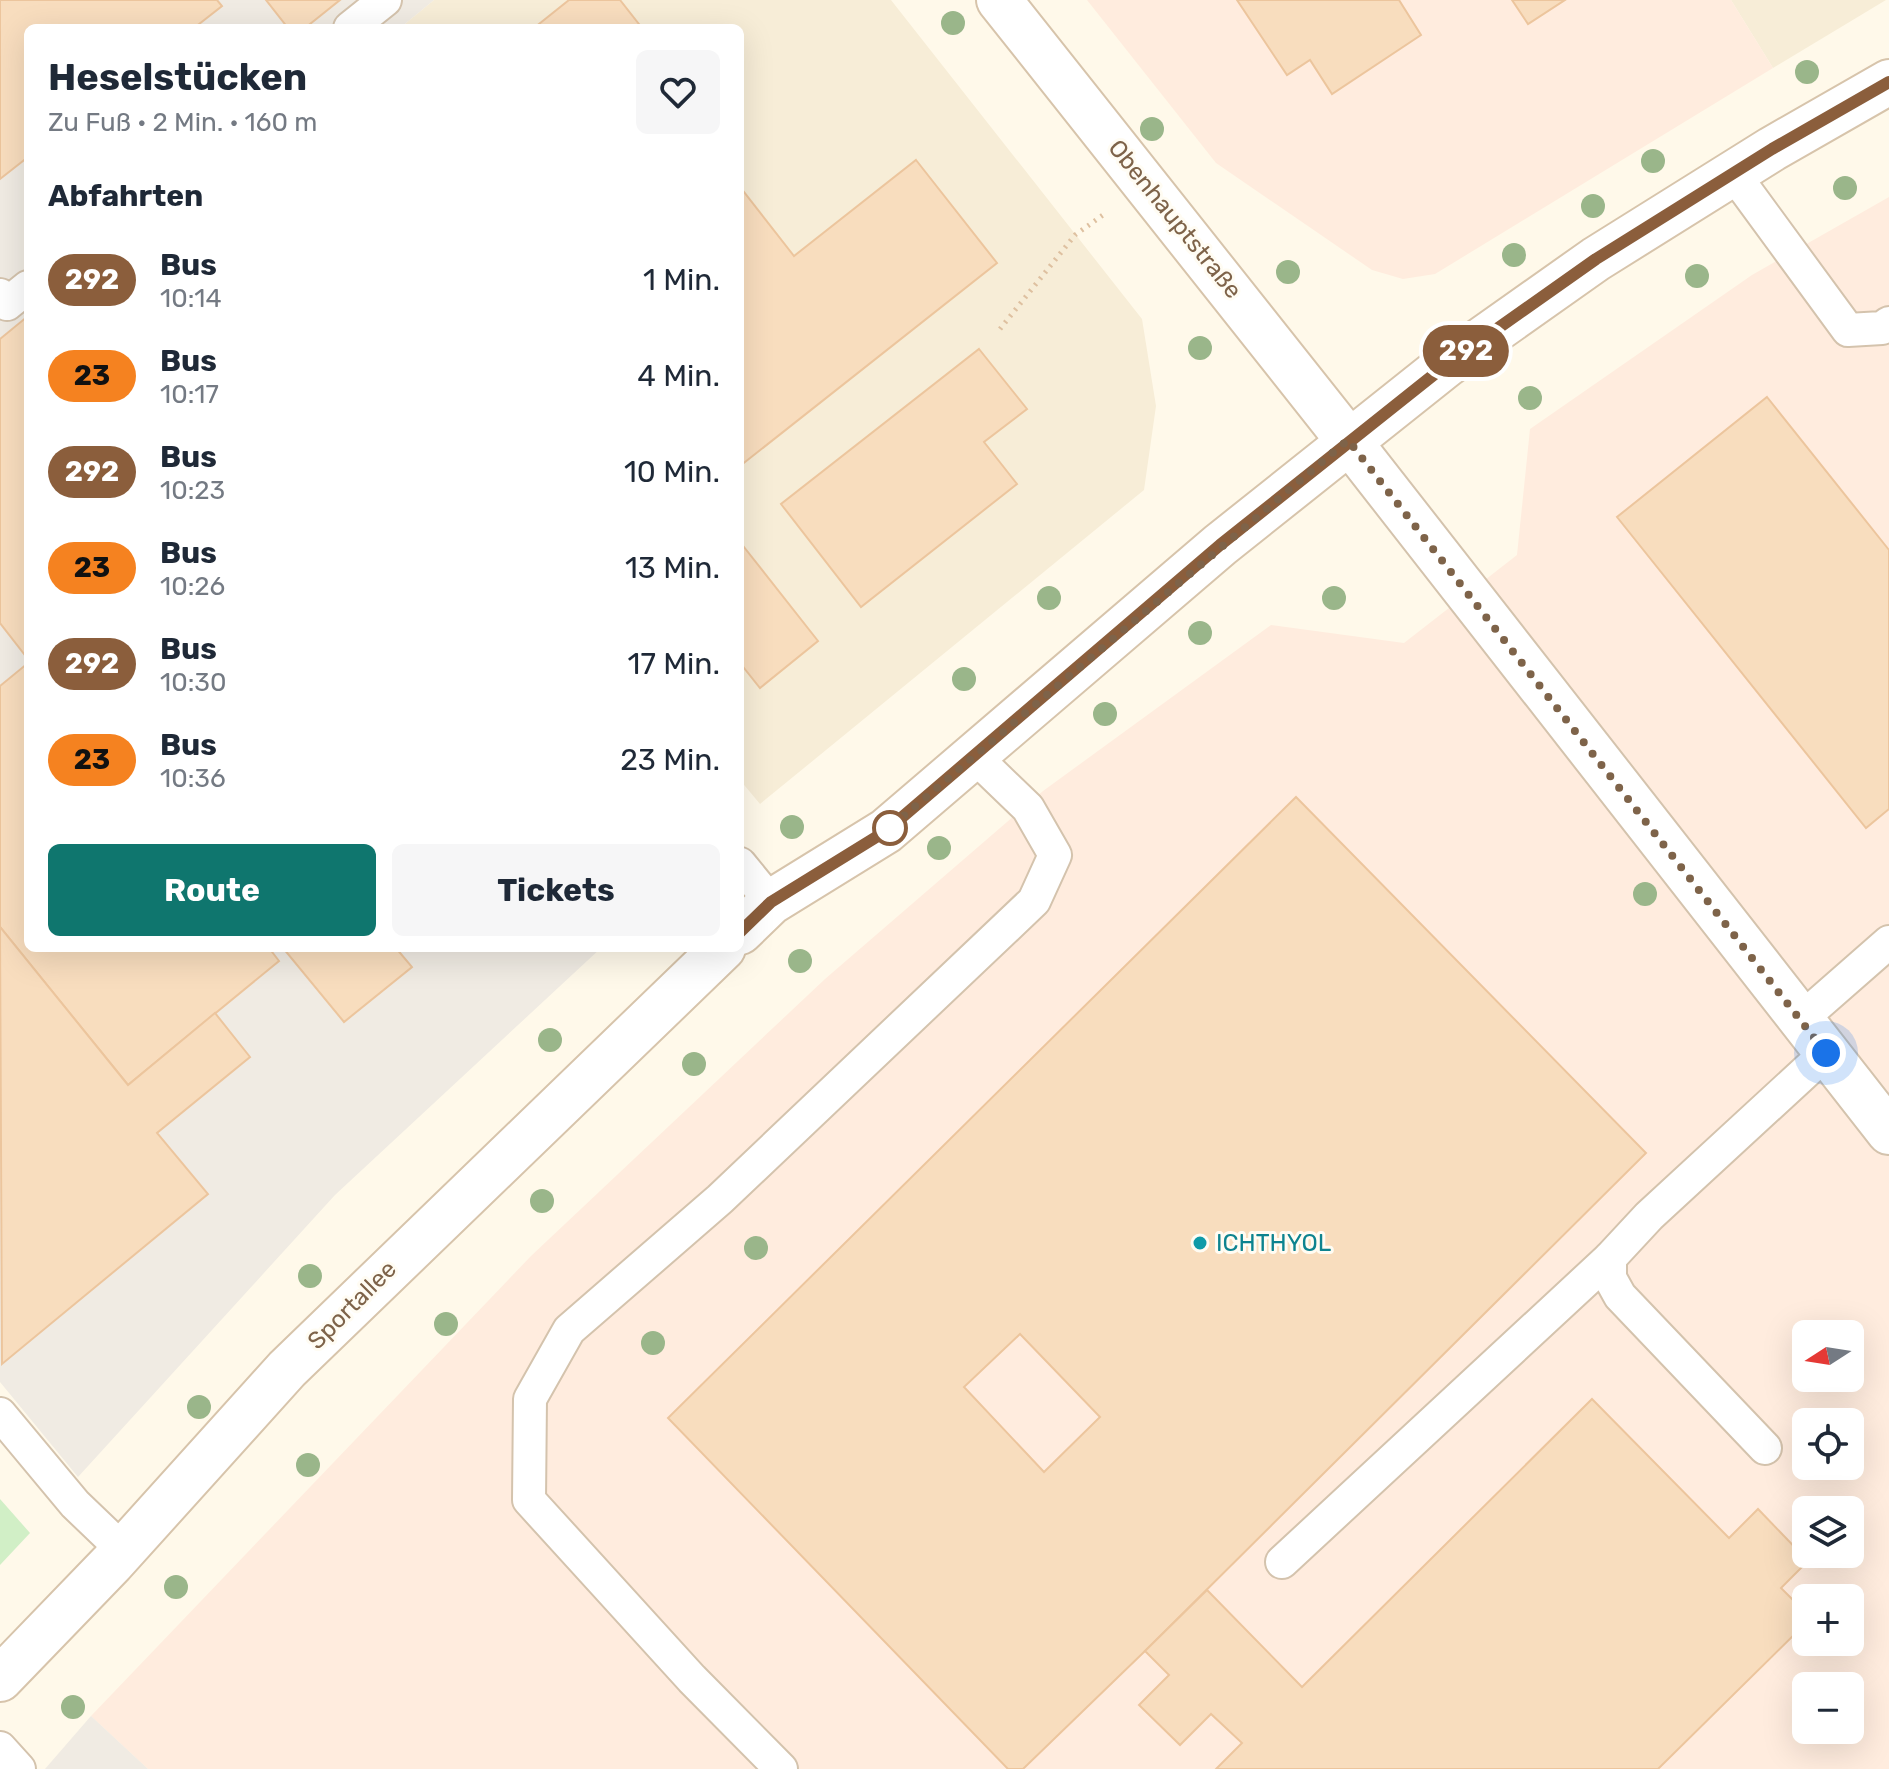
<!DOCTYPE html>
<html lang="de">
<head>
<meta charset="utf-8">
<style>
  body { margin:0; font-family:Rubik,sans-serif; background:#f6f6f7; color:#1f2937; height:100vh; display:flex; flex-direction:column; font-size:30px; white-space:nowrap }
  * { box-sizing:border-box; margin:0 }
  p { font-size:26px; color:#747a83 }
  .icon { flex:none; width:44px; height:44px; fill:none; stroke:currentColor; stroke-width:2; stroke-linecap:round; stroke-linejoin:round }
  .map { position:relative; flex:1; overflow:hidden }
  .panel { position:absolute; left:24px; top:24px; width:720px; height:928px; display:flex; flex-direction:column; background:#fff; border-radius:12px; box-shadow:0 8px 32px #0002 }
  .panel>* { flex:none }
  .badge { padding:0 16px; border-radius:26px; font-size:28px; line-height:52px }
  .needle { width:52px; rotate:258deg }
  .controls { position:absolute; left:1792px; top:1320px; display:grid; gap:16px }
  .controls a { display:grid; place-items:center; width:72px; height:72px; border-radius:12px; background:#fff; box-shadow:0 8px 32px #0002; font-size:40px }
  .you { position:absolute; width:40px; height:40px; margin:-20px; border:6px solid #fff; border-radius:50%; background:#1a73e8; box-shadow:0 0 0 12px #1a73e833 }
  .map>.badge { position:absolute; translate:-50% -50%; box-shadow:0 0 0 4px #fff }
  h2 { padding:0 24px; font-size:30px; line-height:72px }
  .round { display:grid; place-items:center; flex:none; width:84px; height:84px; border-radius:12px; background:#f6f6f7 }
  .head { display:flex; align-items:center; justify-content:space-between; height:136px; padding:0 24px }
  h1 { font-size:38px; font-weight:700; line-height:60px }
  .cta { display:flex; gap:16px; margin-top:auto; padding:16px 24px }
  .cta a { flex:1; height:92px; border-radius:12px; background:#0f766e; color:#fff; font-size:32px; font-weight:700; line-height:92px; text-align:center }
  .cta a+a { background:#f6f6f7; color:#1f2937 }
  ul { padding:0; list-style:none }
  li { display:flex; align-items:center; gap:24px; height:96px; padding:0 24px }
  li div { flex:1 }
  li b { display:block; font-size:30px }
  li em { font-style:normal }
  li .badge { min-width:88px; font-weight:700; text-align:center }
  .map>svg:first-child { display:block }
  .residential { fill:#f7edd7 }
  .commercial { fill:#ffecde; fill-rule:evenodd }
  .industrial { fill:#f0ebe3 }
  .green { fill:#d1efc6 }
  .building { fill:#f8ddbe; stroke:#ecc59d; stroke-width:2; fill-rule:evenodd }
  .lines { fill:none; stroke-linecap:round; stroke-linejoin:round }
  .lane-casing { stroke:#d4c3ad; stroke-width:36 }
  .street-casing { stroke:#d4c3ad; stroke-width:48 }
  .secondary-casing { stroke:#d7c4ab; stroke-width:48 }
  .path { stroke:#dec0a0; stroke-width:5; stroke-dasharray:2 6; stroke-linecap:butt }
  .lane { stroke:#fff; stroke-width:32 }
  .street { stroke:#fff; stroke-width:44 }
  .secondary { stroke:#fff; stroke-width:44 }
  .tree { fill:#9ab68a }
  .line-casing { stroke:#fff; stroke-width:18 }
  .line { stroke:#8b5e3c; stroke-width:12 }
  .walk { stroke:#7e6349; stroke-width:8; stroke-dasharray:0 14.4 }
  .stop-dot { fill:#fff; stroke:#8b5e3c; stroke-width:4 }
  .culture-dot { fill:#0f9aa8; stroke:#fffcf3; stroke-width:3 }
  .labels { text-anchor:middle; dominant-baseline:central; stroke-width:6; stroke-linejoin:round; paint-order:stroke }
  .street-label { font-size:24px; fill:#7e6349; stroke:#fffcf3 }
  .culture-label { font-size:24px; fill:#0d838f; stroke:#fffcf3; text-anchor:start }
</style>
</head>
<body>
<div class="map">
<svg width="1889" height="1769" viewBox="0 0 1889 1769">
  <rect width="100%" height="100%" fill="#fff9ea"/>
  <!-- residential -->
  <g class="residential">
    <polygon points="434,0 891,0 1142,319 1156,406 1144,490 760,804 740,780 740,28 400,28"/>
    <polygon points="1731,0 1886,0 1773,68"/>
  </g>
  <!-- commercial -->
  <g class="commercial">
    <polygon points="1087,0 1731,0 1773,68 1435,274 1403,279 1372,270 1216,163"/>
    <path d="M1889,197V1769H148L91,1716L531,1256L825,979L1043,791L1271,625L1404,643L1517,555L1530,429L1752,275ZM1806,1334H1850V1378H1806ZM1806,1422H1850V1466H1806ZM1806,1510H1850V1554H1806ZM1806,1598H1850V1642H1806ZM1806,1686H1850V1730H1806Z"/>
  </g>
  <!-- industrial -->
  <g class="industrial">
    <polygon points="0,0 434,0 400,28 28,28 28,948 601,948 335,1195 78,1477 0,1382"/>
    <polygon points="91,1716 148,1769 45,1769"/>
  </g>
  <!-- green -->
  <polygon class="green" points="0,1499 30,1533 0,1565"/>
  <!-- building -->
  <g class="building">
    <polygon points="0,0 217,0 222,6 194,28 28,28 28,157 0,179"/>
    <polygon points="266,0 340,0 305,28 288,28"/>
    <polygon points="569,0 620,0 642,28 534,28"/>
    <polygon points="1237,0 1399,0 1421,35 1332,94 1310,60 1287,75"/>
    <polygon points="1512,0 1565,0 1528,24"/>
    <polygon points="916,160 997,263 740,466 740,187 794,256"/>
    <polygon points="28,316 28,659 0,623 0,339"/>
    <polygon points="979,349 1027,409 984,442 1017,484 861,607 781,504"/>
    <polygon points="1767,397 1889,550 1889,809 1866,828 1617,517"/>
    <polygon points="740,542 818,641 760,688 740,663"/>
    <polygon points="28,663 28,948 269,948 279,961 128,1085 0,927 0,686"/>
    <path d="M1296,797L1646,1153L1145,1651L1023,1769H1008L668,1418ZM1020,1334L1100,1417L1044,1472L964,1387Z"/>
    <polygon points="0,927 128,1085 215,1013 250,1057 157,1133 208,1194 2,1364"/>
    <polygon points="283,948 396,948 412,967 344,1022"/>
    <polygon points="1592,1399 1729,1538 1758,1509 1808,1561 1781,1588 1806,1613 1806,1623 1658,1769 1216,1769 1242,1743 1211,1714 1180,1745 1139,1705 1169,1675 1145,1651 1207,1590 1302,1687"/>
  </g>
  <g class="lines">
    <defs>
      <g id="lane">
        <polyline points="350,28 385,0"/>
        <polyline points="1733,173 1848,330 1882,328 1889,323"/>
        <polyline points="0,295 7,304 28,287"/>
        <polyline points="740,864 771,902"/>
        <polyline points="1800,1020 1889,942"/>
        <polyline points="0,1414 75,1504 123,1550"/>
        <polyline points="1765,1448 1620,1296 1610,1278 1610,1258 1649,1216 1826,1053"/>
        <polyline points="1282,1562 1610,1258"/>
        <polyline points="0,1748 19,1769"/>
        <polyline points="781,1769 692,1679 529,1500 530,1399 569,1330 720,1199 1034,901 1055,855 1028,808 974,756"/>
      </g>
      <polyline id="street" points="1348,440 1889,1132"/>
      <g id="secondary">
        <polyline points="999,0 1348,440"/>
        <polyline points="740,932 771,902 886,831 1220,545 1446,365 1596,259 1772,149 1889,82"/>
        <polyline points="0,1679 112,1563 287,1369 723,948"/>
      </g>
    </defs>
    <!-- lane casing -->
    <use href="#lane" class="lane-casing"/>
    <!-- street casing -->
    <use href="#street" class="street-casing"/>
    <!-- secondary casing -->
    <use href="#secondary" class="secondary-casing"/>
    <!-- path -->
    <polyline class="path" points="1000,329 1075,235 1103,215"/>
    <!-- lane -->
    <use href="#lane" class="lane"/>
    <!-- street -->
    <use href="#street" class="street"/>
    <!-- secondary -->
    <use href="#secondary" class="secondary"/>
  </g>
  <!-- trees -->
  <g class="tree">
    <circle cx="953" cy="23" r="12"/>
    <circle cx="1807" cy="72" r="12"/>
    <circle cx="1152" cy="129" r="12"/>
    <circle cx="1653" cy="161" r="12"/>
    <circle cx="1845" cy="188" r="12"/>
    <circle cx="1593" cy="206" r="12"/>
    <circle cx="1514" cy="255" r="12"/>
    <circle cx="1288" cy="272" r="12"/>
    <circle cx="1697" cy="276" r="12"/>
    <circle cx="1200" cy="348" r="12"/>
    <circle cx="1530" cy="398" r="12"/>
    <circle cx="1049" cy="598" r="12"/>
    <circle cx="1334" cy="598" r="12"/>
    <circle cx="1200" cy="633" r="12"/>
    <circle cx="964" cy="679" r="12"/>
    <circle cx="1105" cy="714" r="12"/>
    <circle cx="792" cy="827" r="12"/>
    <circle cx="939" cy="848" r="12"/>
    <circle cx="1645" cy="894" r="12"/>
    <circle cx="800" cy="961" r="12"/>
    <circle cx="550" cy="1040" r="12"/>
    <circle cx="694" cy="1064" r="12"/>
    <circle cx="542" cy="1201" r="12"/>
    <circle cx="756" cy="1248" r="12"/>
    <circle cx="310" cy="1276" r="12"/>
    <circle cx="446" cy="1324" r="12"/>
    <circle cx="653" cy="1343" r="12"/>
    <circle cx="199" cy="1407" r="12"/>
    <circle cx="308" cy="1465" r="12"/>
    <circle cx="176" cy="1587" r="12"/>
    <circle cx="73" cy="1707" r="12"/>
  </g>
  <g class="lines">
    <defs>
      <polyline id="line" points="740,932 771,902 886,831 1220,545 1446,365 1596,259 1772,149 1889,82"/>
    </defs>
    <!-- line casing -->
    <use href="#line" class="line-casing"/>
    <!-- line -->
    <use href="#line" class="line"/>
    <!-- walk -->
    <polyline class="walk" points="890,828 886,831 1348,440 1826,1053"/>
  </g>
  <!-- markers -->
  <circle class="stop-dot" cx="890" cy="828" r="16"/>
  <circle class="culture-dot" cx="1200" cy="1243" r="8"/>
  <g class="labels">
    <!-- street labels -->
    <g class="street-label">
      <text transform="translate(1175 219) rotate(51)">Obenhauptstraße</text>
      <text transform="translate(352 1305) rotate(-45)">Sportallee</text>
    </g>
    <!-- culture labels -->
    <g class="culture-label">
      <text x="1216" y="1243">ICHTHYOL</text>
    </g>
  </g>
</svg>
<div class="controls">
<a><svg class="needle" viewBox="-14 -14 28 28"><path d="M0-13l5 13h-10z" fill="#e53935"/><path d="M0 13l5-13h-10z" fill="#747a83"/></svg></a>
<a><svg class="icon" aria-label="locate" viewBox="0 0 24 24"><circle cx="12" cy="12" r="6"/><path d="M12 2v4M12 18v4M2 12h4M18 12h4"/></svg></a>
<a><svg class="icon" aria-label="layers" viewBox="0 0 24 24"><path d="M12 4l9 5-9 5-9-5zM3 14l9 5 9-5"/></svg></a>
<a>+</a>
<a>−</a>
</div>
<div class="you" style="left:1826px;top:1053px"></div>
<b class="badge" style="left:1466px;top:351px;background:#8b5e3c;color:#fff">292</b>
<section class="panel">
<div class="head"><div><h1>Heselstücken</h1><p>Zu Fuß · 2 Min. · 160 m</p></div><a class="round"><svg class="icon" aria-label="heart" viewBox="0 0 24 24"><path d="M12 20l-8-8c-3-5 5-10 8-4 3-6 11-1 8 4z"/></svg></a></div>
<h2>Abfahrten</h2>
<ul>
<li><span class="badge" style="background:#8b5e3c;color:#fff">292</span><div><b>Bus</b><p>10:14</p></div><em>1 Min.</em></li>
<li><span class="badge" style="background:#f58220;color:#111">23</span><div><b>Bus</b><p>10:17</p></div><em>4 Min.</em></li>
<li><span class="badge" style="background:#8b5e3c;color:#fff">292</span><div><b>Bus</b><p>10:23</p></div><em>10 Min.</em></li>
<li><span class="badge" style="background:#f58220;color:#111">23</span><div><b>Bus</b><p>10:26</p></div><em>13 Min.</em></li>
<li><span class="badge" style="background:#8b5e3c;color:#fff">292</span><div><b>Bus</b><p>10:30</p></div><em>17 Min.</em></li>
<li><span class="badge" style="background:#f58220;color:#111">23</span><div><b>Bus</b><p>10:36</p></div><em>23 Min.</em></li>
</ul>
<div class="cta"><a>Route</a><a>Tickets</a></div>
</section>
</div>
</body>
</html>
